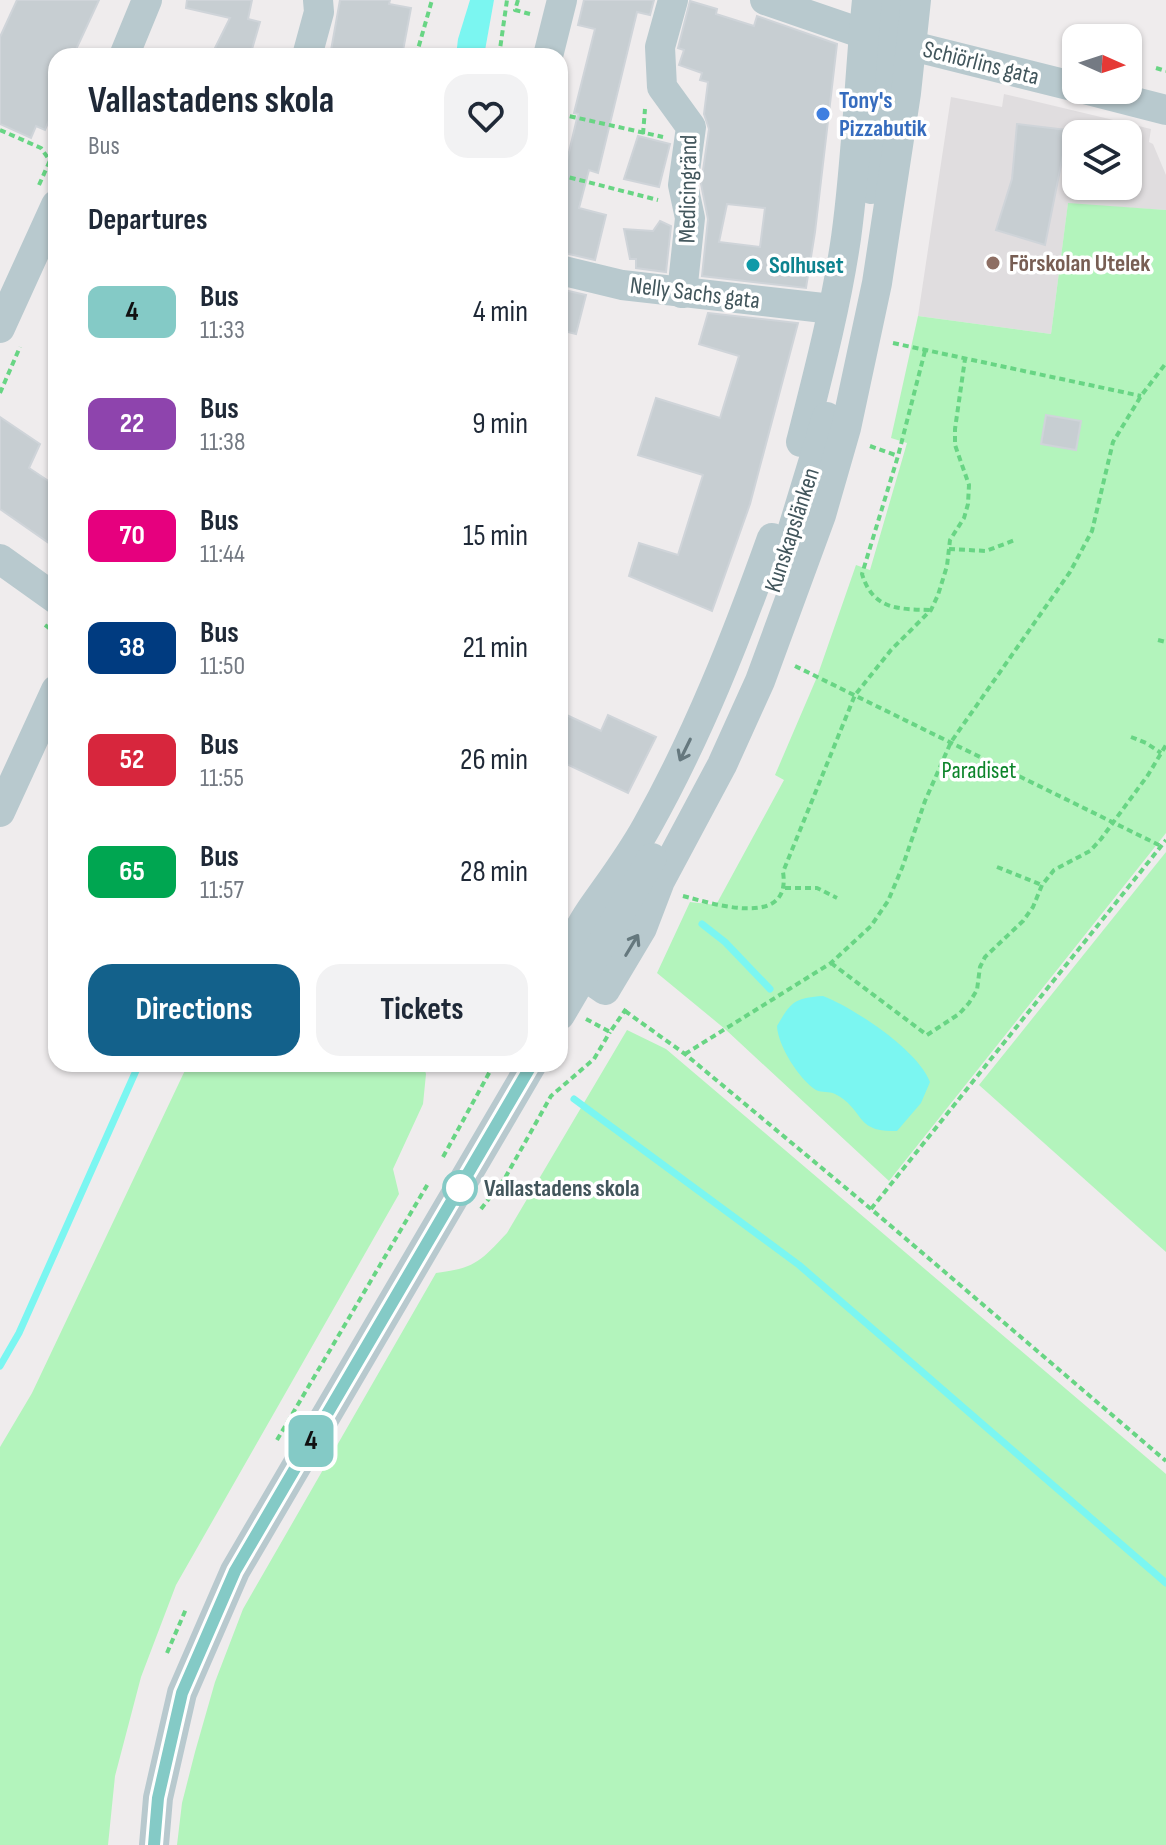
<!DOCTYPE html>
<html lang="en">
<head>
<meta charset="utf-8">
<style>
  body { margin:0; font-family:"Sofia Sans Condensed",sans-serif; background:#f2f2f3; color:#1f2937; height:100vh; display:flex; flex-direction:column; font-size:30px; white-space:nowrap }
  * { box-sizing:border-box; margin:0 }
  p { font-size:26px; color:#747a83 }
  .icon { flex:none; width:44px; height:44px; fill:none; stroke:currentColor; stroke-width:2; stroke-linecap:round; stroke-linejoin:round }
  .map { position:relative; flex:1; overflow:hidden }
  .drawer { position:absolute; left:48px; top:48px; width:520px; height:1024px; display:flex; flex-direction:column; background:#fff; border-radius:24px; box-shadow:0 2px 6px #0004 }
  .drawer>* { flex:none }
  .badge { padding:0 16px; border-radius:12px; font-size:28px; line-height:52px }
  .needle { width:52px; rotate:93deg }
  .controls { position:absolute; left:1062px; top:24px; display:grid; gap:16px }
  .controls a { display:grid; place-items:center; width:80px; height:80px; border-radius:16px; background:#fff; box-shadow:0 2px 6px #0004; font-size:40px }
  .map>.badge { position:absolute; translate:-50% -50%; box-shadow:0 0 0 4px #fff }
  h2 { padding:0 40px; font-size:30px; line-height:72px }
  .round { display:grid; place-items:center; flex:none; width:84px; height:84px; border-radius:24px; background:#f2f2f3 }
  .headline { display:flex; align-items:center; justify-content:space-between; height:136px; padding:0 40px }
  h1 { font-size:38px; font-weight:700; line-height:60px }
  .action { display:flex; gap:16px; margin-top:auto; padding:16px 40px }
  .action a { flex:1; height:92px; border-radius:24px; background:#13618b; color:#fff; font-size:32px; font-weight:700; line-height:92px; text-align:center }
  .action a+a { background:#f2f2f3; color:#1f2937 }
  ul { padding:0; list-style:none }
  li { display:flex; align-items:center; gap:24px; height:112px; padding:0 40px }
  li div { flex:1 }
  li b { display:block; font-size:30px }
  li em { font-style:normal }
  li .badge { min-width:88px; font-weight:700; text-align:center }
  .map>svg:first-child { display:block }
  .education { fill:#e0dddf; fill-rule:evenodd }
  .green { fill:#b3f4bc }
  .water { fill:#7bf6f1 }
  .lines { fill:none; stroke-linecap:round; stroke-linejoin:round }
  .stream { stroke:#7bf6f1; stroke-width:7 }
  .building { fill:#c7ced2; stroke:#cfd4d9; stroke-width:2; fill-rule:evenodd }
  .path { stroke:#68d584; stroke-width:4; stroke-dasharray:6 4; stroke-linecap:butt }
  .minor { stroke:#b8c9ce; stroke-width:30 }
  .oneway { stroke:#65787e }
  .line-casing { stroke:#fff; stroke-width:18 }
  .line { stroke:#84cac6; stroke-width:12 }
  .shop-dot { fill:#3f7fe0; stroke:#fff; stroke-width:3 }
  .education-dot { fill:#8d6e63; stroke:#fff; stroke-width:3 }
  .culture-dot { fill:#0f9aa8; stroke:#fff; stroke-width:3 }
  .stop-dot { fill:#fff; stroke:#84cac6; stroke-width:4 }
  .labels { text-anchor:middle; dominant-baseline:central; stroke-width:7; stroke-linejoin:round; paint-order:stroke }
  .street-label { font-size:24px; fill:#42565c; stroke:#fff }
  .shop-label { font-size:24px; font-weight:bold; fill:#366cbe; stroke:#fff; text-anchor:start }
  .education-label { font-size:24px; font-weight:bold; fill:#785e54; stroke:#fff; text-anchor:start }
  .culture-label { font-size:24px; font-weight:bold; fill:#0d838f; stroke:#fff; text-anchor:start }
  .park-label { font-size:24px; fill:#0c842a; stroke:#fff }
  .stop-label { font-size:24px; font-weight:bold; fill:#42565c; stroke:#fff; text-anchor:start }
</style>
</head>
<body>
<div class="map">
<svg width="1166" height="1845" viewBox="0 0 1166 1845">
  <rect width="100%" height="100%" fill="#efeced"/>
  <!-- education -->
  <path class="education" d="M1004,94L1151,129L1149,142L1153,144L1166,175V210L1068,204L1051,334L918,316L951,97L1002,107ZM1076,134H1128V186H1076Z"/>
  <!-- green -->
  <g class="green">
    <polygon points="1068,203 1166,210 1166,833 889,1181 725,1029 657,973 690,902 716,905 784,780 775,775 817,677 856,565 870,570 907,443 891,438 918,316 1051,334"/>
    <polygon points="1166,852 1166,1252 979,1085"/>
    <path d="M627,1030L666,1049L1166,1474V1845H177L182,1803L195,1752L215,1682L243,1609L436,1273C475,1268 480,1262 507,1233Z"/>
    <polygon points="188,1064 423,1064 426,1074 423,1104 393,1169 399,1194 176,1585 141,1677 115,1776 108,1845 0,1845 0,1447 32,1393"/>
  </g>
  <!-- water -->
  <g class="water">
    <polygon points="470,0 494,0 484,56 456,56 458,39"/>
    <path d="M823,996C854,1008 918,1050 930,1082L921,1103L897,1131C854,1133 865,1109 835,1094C829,1091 822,1093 816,1090C799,1079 778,1046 777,1026C791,1002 794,998 823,996Z"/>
  </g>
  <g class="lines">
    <!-- stream -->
    <g class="stream">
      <polyline points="702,924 725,942 770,989"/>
      <polyline points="574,1099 799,1265 1166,1583"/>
      <polyline points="0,1366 19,1333 139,1064"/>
    </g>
  </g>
  <!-- building -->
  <g class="building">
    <polygon points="17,0 99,0 73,56 56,56 56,104 45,130 36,126 31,138 0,124 0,37"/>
    <polygon points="187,0 252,0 248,19 260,22 250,56 211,56 230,18 186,8"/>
    <polygon points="340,0 390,0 389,4 411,8 402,56 330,56"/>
    <polygon points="584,0 654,0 650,15 637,12 598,173 589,170 579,208 606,215 595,260 560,252 560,190 578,114 574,113 595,29 578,25"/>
    <path d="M690,1L717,9L716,14L754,26L757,16L837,44L815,232L806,288L702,276L708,219L701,184L709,129L704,114L708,82L700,80L702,73L679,65L684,50L678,48ZM727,204L765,208L760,247L719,242Z"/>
    <polygon points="1017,124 1068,130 1045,245 996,230 1012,179"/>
    <polygon points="638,136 670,144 659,187 624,179"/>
    <polygon points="660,221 671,226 666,272 636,268 636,259 630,259 624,229 653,231"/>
    <polygon points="560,289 586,295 576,334 560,330"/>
    <polygon points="708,313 798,323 750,504 712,611 629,576 639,543 678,555 703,475 638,455 656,398 720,418 739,356 699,344"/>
    <polygon points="1046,415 1081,421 1076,450 1041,444"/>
    <polygon points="0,417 40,444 29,468 56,486 56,548 0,509"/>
    <polygon points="560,712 601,731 608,715 656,737 628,793 560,761"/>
  </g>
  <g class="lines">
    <!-- path -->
    <g class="path">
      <polyline points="518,0 515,10 530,14"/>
      <polyline points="416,56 432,0"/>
      <polyline points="499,56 507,0"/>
      <polyline points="1156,68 1166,71"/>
      <polyline points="560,114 663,137"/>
      <polyline points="0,130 41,148 50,161 56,164"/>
      <polyline points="643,134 645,109"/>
      <polyline points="560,175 658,200"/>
      <polyline points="39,185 56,147"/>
      <polyline points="893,343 1141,396"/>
      <path d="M925,351L898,456L862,574C873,610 898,609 930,610"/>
      <polyline points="0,393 20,347"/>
      <polyline points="870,446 898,456"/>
      <polyline points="949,549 986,551 1015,540"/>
      <polyline points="45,625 56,633"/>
      <polyline points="1158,640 1166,642"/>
      <polyline points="795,666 1161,846"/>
      <polyline points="1131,737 1146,743 1161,753"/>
      <polyline points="997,867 1042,885"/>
      <polyline points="785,888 817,888 837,898"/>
      <path d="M683,896C714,904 792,929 783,872L855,695L891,650L931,610L938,595L947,566L950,540L964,518L968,504L969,485L955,445V429L965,359"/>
      <polyline points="831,963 927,1035 959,1014 969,1003 977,990 980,967 985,957 1023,921 1033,907 1042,885 1054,870 1090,851 1101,839 1148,775 1166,745"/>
      <polyline points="625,1011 685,1054 871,1209 1166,1461"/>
      <polyline points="586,1019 610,1032 626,1009"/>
      <polyline points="685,1054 831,963 871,926 888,901 902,868 925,801 951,742 1070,572 1092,531 1113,442 1141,396 1166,363"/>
      <polyline points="443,1157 494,1064"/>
      <polyline points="481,1209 505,1178 551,1096 594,1059 610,1032"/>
      <polyline points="871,1209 1166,840"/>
      <polyline points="277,1440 429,1182"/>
      <polyline points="167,1653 186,1609"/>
    </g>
    <!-- minor -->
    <g class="minor">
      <polyline points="673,0 660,47 662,87 691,127 683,185 690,218 682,293"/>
      <polyline points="765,0 864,34 1076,87"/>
      <polyline points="124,56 147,0"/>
      <polyline points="307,56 319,12 318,0"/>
      <polyline points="548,56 562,0"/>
      <polyline points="1088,90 1166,110"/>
      <polyline points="871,189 889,0"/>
      <polyline points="560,270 622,285 832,309"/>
      <polyline points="0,328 56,205"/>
      <path d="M801,442C818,375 836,307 846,238C857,159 859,80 867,0"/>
      <polyline points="0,559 56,599"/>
      <polyline points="779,574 827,417"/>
      <polyline points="0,812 56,690"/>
      <polyline points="560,959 605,990 642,928 660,881 722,765 760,681 821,515 846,428 877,283 906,93 916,0"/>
      <path d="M563,961C571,945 579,928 589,913C609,884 630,857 647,826C698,735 737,636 772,538"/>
      <polyline points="560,1015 652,858"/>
      <polyline points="154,1845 158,1798 182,1693 235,1571 532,1064"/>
    </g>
  </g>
  <!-- one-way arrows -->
  <defs><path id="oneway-shaft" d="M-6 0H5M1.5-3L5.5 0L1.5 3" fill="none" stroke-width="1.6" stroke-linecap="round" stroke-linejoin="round" transform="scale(2)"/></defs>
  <g class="oneway">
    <use href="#oneway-shaft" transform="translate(685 750) rotate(116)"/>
    <use href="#oneway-shaft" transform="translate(632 945) rotate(-59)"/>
  </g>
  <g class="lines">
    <defs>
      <polyline id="line" points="154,1845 158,1798 182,1693 235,1571 532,1064"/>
    </defs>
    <!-- line casing -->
    <use href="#line" class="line-casing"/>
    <!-- line -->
    <use href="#line" class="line"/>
  </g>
  <!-- markers -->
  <circle class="shop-dot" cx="823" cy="114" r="8"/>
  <circle class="education-dot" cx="993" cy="263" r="8"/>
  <circle class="culture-dot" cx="753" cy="265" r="8"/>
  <circle class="stop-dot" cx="460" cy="1188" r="16"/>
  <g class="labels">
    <!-- street labels -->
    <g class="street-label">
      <text transform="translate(981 63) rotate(14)">Schiörlins gata</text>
      <text transform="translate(688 189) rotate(-89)">Medicingränd</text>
      <text transform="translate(695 293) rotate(7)">Nelly Sachs gata</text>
      <text transform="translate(792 530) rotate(-72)">Kunskapslänken</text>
    </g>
    <!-- shop labels -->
    <g class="shop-label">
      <text x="839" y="100">Tony's<tspan x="839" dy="28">Pizzabutik</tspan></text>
    </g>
    <!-- education labels -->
    <g class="education-label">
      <text x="1009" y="263">Förskolan Utelek</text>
    </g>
    <!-- culture labels -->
    <g class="culture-label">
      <text x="769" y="265">Solhuset</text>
    </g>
    <!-- park labels -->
    <g class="park-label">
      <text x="979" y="770">Paradiset</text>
    </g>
    <!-- stop labels -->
    <g class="stop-label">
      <text x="484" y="1188">Vallastadens skola</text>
    </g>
  </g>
</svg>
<div class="controls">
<a><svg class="needle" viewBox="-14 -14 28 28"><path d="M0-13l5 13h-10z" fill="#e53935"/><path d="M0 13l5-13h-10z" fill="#747a83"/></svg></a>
<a><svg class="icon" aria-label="layers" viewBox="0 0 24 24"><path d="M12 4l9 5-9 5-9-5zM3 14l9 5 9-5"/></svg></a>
</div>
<b class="badge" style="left:311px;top:1441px;background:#84cac6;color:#111">4</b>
<section class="drawer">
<div class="headline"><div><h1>Vallastadens skola</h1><p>Bus</p></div><a class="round"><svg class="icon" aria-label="heart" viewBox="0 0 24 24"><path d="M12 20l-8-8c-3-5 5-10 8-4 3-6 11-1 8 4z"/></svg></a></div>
<h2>Departures</h2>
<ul>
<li><span class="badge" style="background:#84cac6;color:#111">4</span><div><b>Bus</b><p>11:33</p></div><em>4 min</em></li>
<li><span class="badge" style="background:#8e44ad;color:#fff">22</span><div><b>Bus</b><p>11:38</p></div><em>9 min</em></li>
<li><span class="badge" style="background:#e6007e;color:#fff">70</span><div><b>Bus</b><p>11:44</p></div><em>15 min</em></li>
<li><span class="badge" style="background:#003b80;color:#fff">38</span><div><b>Bus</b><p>11:50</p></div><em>21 min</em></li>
<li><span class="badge" style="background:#d7263d;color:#fff">52</span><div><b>Bus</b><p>11:55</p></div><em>26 min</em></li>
<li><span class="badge" style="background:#00a651;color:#fff">65</span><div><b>Bus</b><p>11:57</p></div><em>28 min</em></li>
</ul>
<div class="action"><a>Directions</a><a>Tickets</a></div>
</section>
</div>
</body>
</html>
